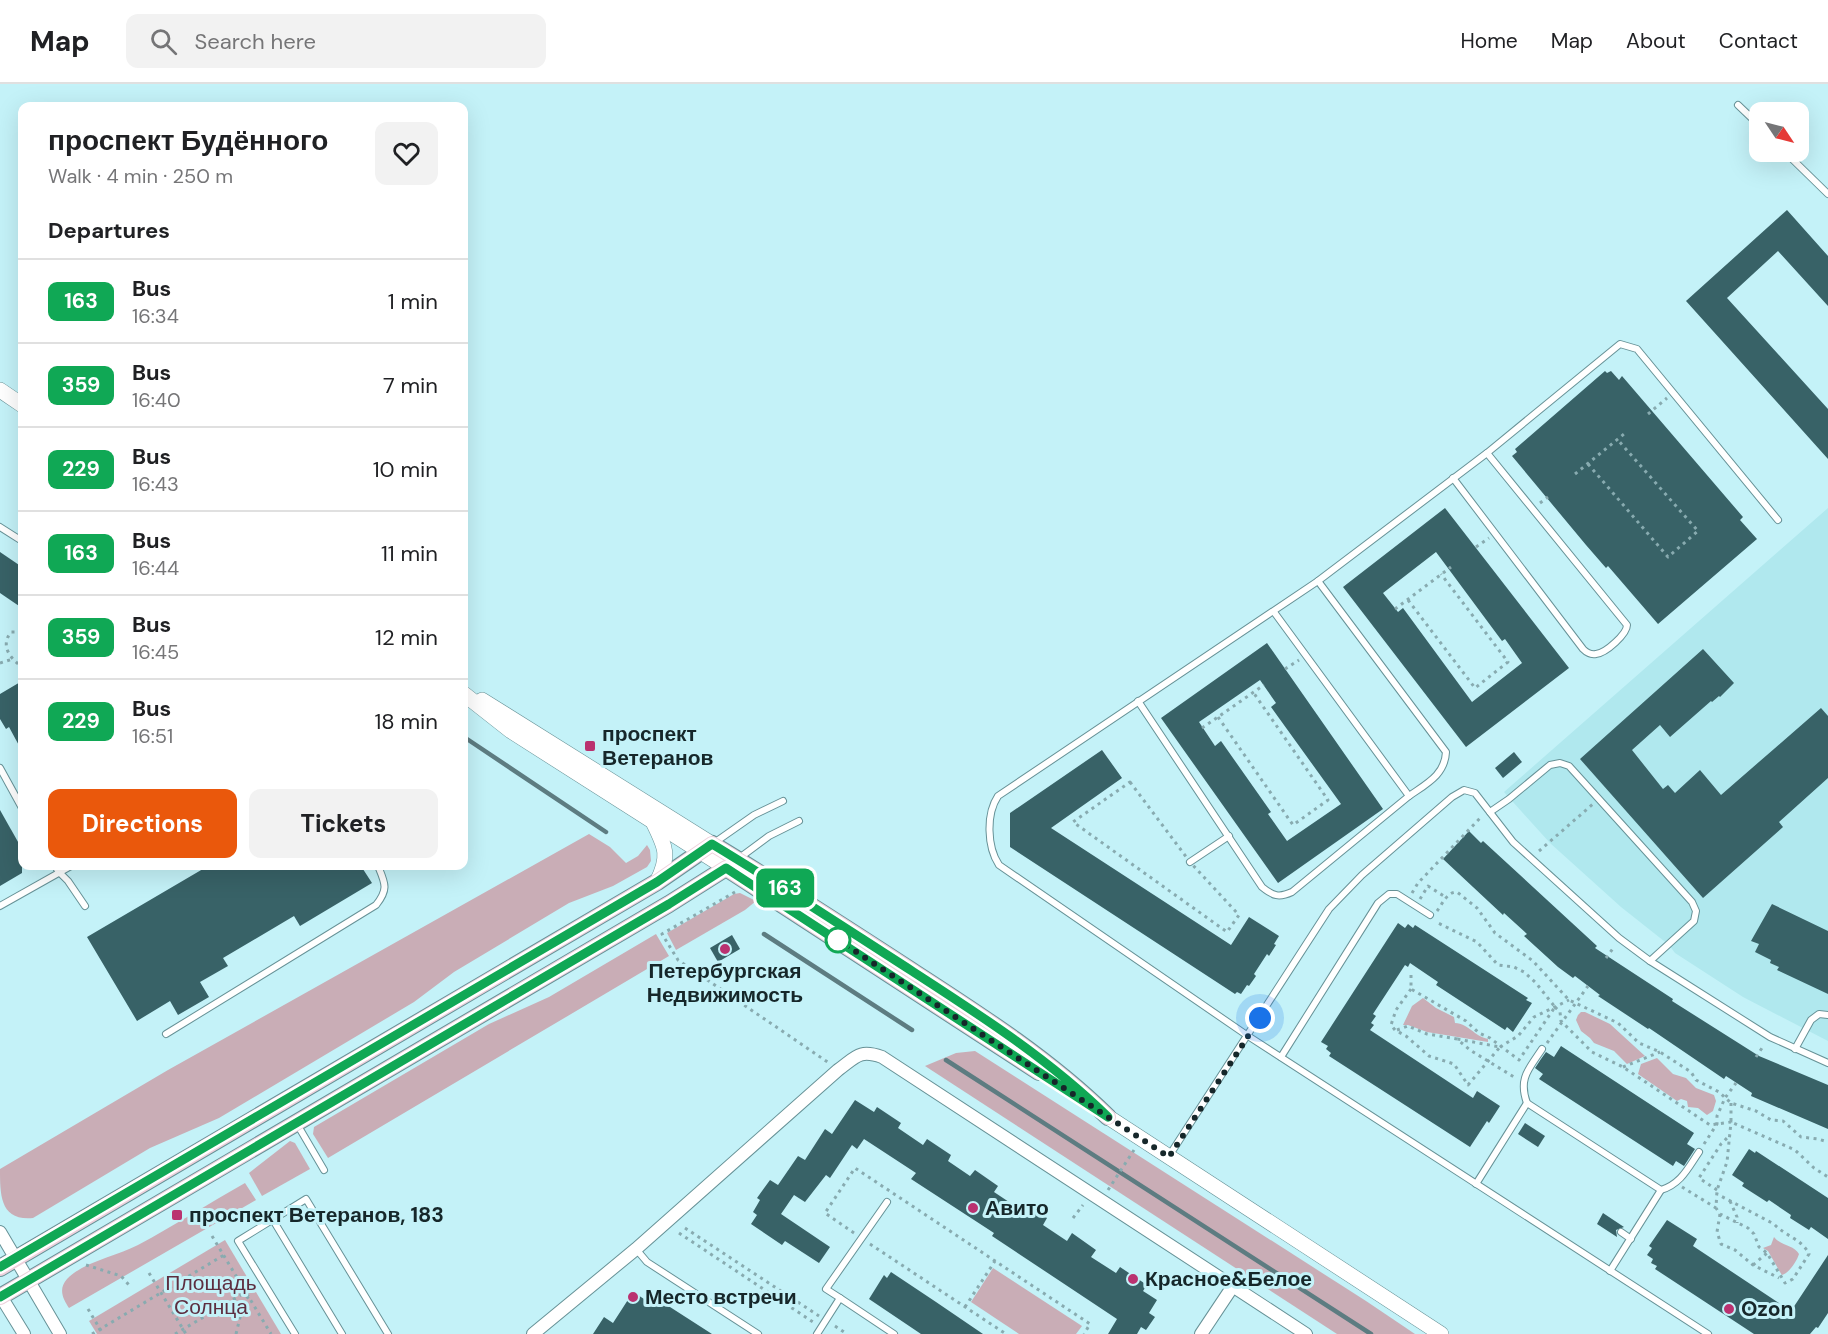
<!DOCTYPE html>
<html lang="en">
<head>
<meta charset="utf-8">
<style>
  body { margin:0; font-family:"DM Sans",sans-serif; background:#f2f2f2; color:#202124; height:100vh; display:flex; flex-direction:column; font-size:22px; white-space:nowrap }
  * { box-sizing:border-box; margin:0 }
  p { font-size:20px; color:#757577 }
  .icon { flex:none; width:33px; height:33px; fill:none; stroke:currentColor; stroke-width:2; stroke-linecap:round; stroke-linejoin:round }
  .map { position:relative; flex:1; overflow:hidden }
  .side { position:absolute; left:18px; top:18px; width:450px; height:768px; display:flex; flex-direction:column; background:#fff; border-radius:12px; box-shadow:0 6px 24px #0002 }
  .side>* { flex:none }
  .badge { padding:0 12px; border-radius:9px; font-size:21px; line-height:39px }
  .needle { width:39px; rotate:125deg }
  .fabs { position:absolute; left:1749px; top:18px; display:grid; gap:12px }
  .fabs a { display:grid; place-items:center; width:60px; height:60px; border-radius:12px; background:#fff; box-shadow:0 6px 24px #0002; font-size:30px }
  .you { position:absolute; width:30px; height:30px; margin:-15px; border:4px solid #fff; border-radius:50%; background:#1a73e8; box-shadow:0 0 0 9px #1a73e833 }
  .map>.badge { position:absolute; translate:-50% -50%; box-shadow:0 0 0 3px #fff }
  h2 { padding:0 30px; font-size:22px; line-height:54px }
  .round { display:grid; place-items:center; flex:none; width:63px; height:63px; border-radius:12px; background:#f2f2f2 }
  .headline { display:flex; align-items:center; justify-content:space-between; height:102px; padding:0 30px }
  h1 { font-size:28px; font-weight:700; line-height:45px }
  .primary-button { display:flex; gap:12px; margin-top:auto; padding:12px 30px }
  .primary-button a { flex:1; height:69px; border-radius:12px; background:#ea580c; color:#fff; font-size:24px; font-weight:700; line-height:69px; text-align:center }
  .primary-button a+a { background:#f2f2f2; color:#202124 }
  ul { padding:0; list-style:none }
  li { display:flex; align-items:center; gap:18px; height:84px; padding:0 30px; border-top:2px solid #e0e0e0 }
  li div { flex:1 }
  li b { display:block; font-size:22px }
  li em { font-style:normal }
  li .badge { min-width:66px; font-weight:700; text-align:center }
  header { display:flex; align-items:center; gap:36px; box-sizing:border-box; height:84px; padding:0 30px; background:#fff; border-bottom:2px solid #e0e0e0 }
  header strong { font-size:28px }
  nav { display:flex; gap:33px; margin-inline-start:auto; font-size:21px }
  .search { width:420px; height:54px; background:#f2f2f2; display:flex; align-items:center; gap:15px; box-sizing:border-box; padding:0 21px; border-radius:12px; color:#757577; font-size:22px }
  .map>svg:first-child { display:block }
  .built { fill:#b0e8ee }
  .green { fill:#c9adb6 }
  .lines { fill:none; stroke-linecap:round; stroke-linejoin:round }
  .stream { stroke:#5d7c81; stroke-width:4.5 }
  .building { fill:#386267; fill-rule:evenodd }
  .service-casing { stroke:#679297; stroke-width:8 }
  .minor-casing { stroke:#679297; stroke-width:14 }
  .tertiary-casing { stroke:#679297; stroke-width:16 }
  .secondary-casing { stroke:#679297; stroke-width:18 }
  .path { stroke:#88abb0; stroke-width:3; stroke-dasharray:3 4.5; stroke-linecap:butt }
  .service { stroke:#fff; stroke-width:6 }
  .minor { stroke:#fff; stroke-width:12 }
  .tertiary { stroke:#fff; stroke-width:15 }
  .secondary { stroke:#eed1dc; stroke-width:16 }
  .line-casing { stroke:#fff; stroke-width:14 }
  .line { stroke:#10a855; stroke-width:9 }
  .walk { stroke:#16272a; stroke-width:6; stroke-dasharray:0 10.8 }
  .poi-dot { fill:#ba3270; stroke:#c4f2f8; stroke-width:2 }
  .stop-dot { fill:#fff; stroke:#10a855; stroke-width:3 }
  .labels { text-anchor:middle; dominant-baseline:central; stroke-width:6; stroke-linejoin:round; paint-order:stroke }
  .poi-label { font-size:21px; font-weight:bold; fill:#16272a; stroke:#c4f2f8; text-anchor:start }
  .park-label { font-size:21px; fill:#5d2e40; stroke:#c4f2f8 }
</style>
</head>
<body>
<header>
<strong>Map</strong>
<div class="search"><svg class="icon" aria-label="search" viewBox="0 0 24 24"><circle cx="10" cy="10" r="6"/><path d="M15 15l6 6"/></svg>Search here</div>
<nav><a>Home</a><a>Map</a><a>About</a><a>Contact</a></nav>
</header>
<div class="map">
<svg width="1828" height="1250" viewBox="0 0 1828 1250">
  <rect width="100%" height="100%" fill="#c4f2f8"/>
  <!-- built -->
  <polygon class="built" points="1828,424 1828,957 1743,913 1675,869 1669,861 1621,823 1550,759 1504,708"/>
  <!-- green -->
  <g class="green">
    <path d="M589,750L610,763L626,779L638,772L647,761L650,766L651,777L647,783L613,802L569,819L454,888L414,918L219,1034L150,1064L33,1134C0,1137 0,1111 0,1085L168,986Z"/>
    <polygon points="740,809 756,817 745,826 676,866 667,849 734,810"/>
    <polygon points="656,850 669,872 328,1074 313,1050 314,1043 489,940 549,913"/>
    <path d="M1423,914L1436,924L1454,933L1455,939C1469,940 1474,952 1488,955V958L1427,948L1408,941H1403L1412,922Z"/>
    <polygon points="1581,928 1585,928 1610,940 1645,972 1627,980 1614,967 1594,959 1590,954 1581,947 1576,936 1578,931"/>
    <polygon points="975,967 1366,1217 1415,1250 1337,1250 925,982 956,969"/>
    <polygon points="1657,974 1673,990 1686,994 1696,1004 1714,1011 1716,1017 1713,1027 1707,1031 1698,1024 1688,1023 1687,1017 1681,1015 1677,1017 1638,990 1641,980"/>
    <polygon points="290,1057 295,1059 310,1085 262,1112 249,1089"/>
    <path d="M245,1099L256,1116L69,1224C63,1215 58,1205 67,1195C83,1178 117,1172 138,1161C174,1142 209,1119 245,1099Z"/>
    <path d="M1774,1153C1781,1162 1794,1161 1799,1170C1797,1177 1789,1189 1782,1191L1780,1188L1768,1167L1763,1164L1771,1161Z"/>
    <polygon points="225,1156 281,1250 97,1250 89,1237"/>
    <polygon points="993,1184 1082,1242 1076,1250 1019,1250 971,1218"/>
  </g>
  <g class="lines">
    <!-- stream -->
    <g class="stream">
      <polyline points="464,653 606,748"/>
      <polyline points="764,850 912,946"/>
      <polyline points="946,976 1371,1250"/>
    </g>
  </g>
  <!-- building -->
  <g class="building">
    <polygon points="1787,126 1828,172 1828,222 1778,167 1727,214 1828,325 1828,375 1686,217"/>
    <polygon points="1605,287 1607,289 1611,287 1619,296 1622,292 1743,433 1740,436 1757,455 1658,540 1608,482 1606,484 1586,461 1512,372 1517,368 1515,365"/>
    <path d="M1445,424L1569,584L1466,663L1343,503ZM1436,468L1502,557L1505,555L1522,579L1472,618L1403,524L1398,528L1383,509Z"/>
    <polygon points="0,468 22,483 22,524 0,509"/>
    <path d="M1267,559L1383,725L1278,799L1161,634ZM1260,596L1276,619L1271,623L1341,720L1287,757L1268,730L1271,728L1221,657L1215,662L1199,638Z"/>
    <polygon points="1703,565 1734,599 1720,613 1719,612 1712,618 1711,617 1670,653 1660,641 1632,666 1663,705 1668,701 1675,709 1700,686 1721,711 1821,624 1828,632 1828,694 1779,738 1783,743 1703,814 1580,675"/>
    <polygon points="22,597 22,667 9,643 6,645 0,635 0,610"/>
    <polygon points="1102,666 1122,694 1051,744 1231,861 1249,833 1279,852 1274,860 1276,861 1269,872 1267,870 1254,890 1256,892 1249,902 1247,901 1241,910 1237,908 1235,910 1010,763 1010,729"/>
    <polygon points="1514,668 1522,678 1503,694 1495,684"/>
    <polygon points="0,726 22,765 22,789 0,802"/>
    <polygon points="1469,747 1481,759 1483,757 1597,862 1595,864 1673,915 1672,917 1759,972 1828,1001 1828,1045 1751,1012 1752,1009 1726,992 1724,995 1649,944 1648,945 1598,912 1600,911 1575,892 1573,894 1558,883 1524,852 1527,850 1504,829 1503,831 1443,775"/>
    <polygon points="208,782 361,782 372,799 300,842 294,832 223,874 228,882 200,898 209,913 178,931 170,917 137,937 87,853"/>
    <polygon points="1772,820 1828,847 1828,910 1777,886 1779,883 1770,879 1771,876 1755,868 1759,860 1751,857"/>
    <polygon points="1398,839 1405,844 1408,840 1413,844 1415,841 1528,914 1526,916 1532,919 1513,948 1507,943 1505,946 1436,901 1438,898 1410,879 1408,883 1405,881 1373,930 1376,932 1371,939 1374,941 1370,946 1473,1014 1477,1007 1500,1022 1489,1039 1487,1037 1470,1063 1329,972 1331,969 1326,965 1328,962 1321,958"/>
    <polygon points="732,851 740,865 718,878 710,864"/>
    <polygon points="1561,962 1694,1049 1687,1060 1695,1065 1684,1082 1676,1077 1673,1082 1539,995 1543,990 1535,984 1541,975 1546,968 1554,973"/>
    <polygon points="855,1016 874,1028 877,1023 901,1039 898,1044 923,1061 927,1055 951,1071 948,1077 970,1092 975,1086 998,1102 994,1108 1018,1124 1022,1117 1047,1134 1043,1141 1067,1157 1072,1149 1096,1166 1091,1173 1116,1189 1120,1183 1147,1201 1143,1207 1157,1216 1149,1229 1155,1233 1146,1246 1141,1243 1137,1250 1108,1250 1117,1235 992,1152 994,1149 911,1095 916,1089 864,1055 857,1065 852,1061 830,1094 826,1091 805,1118 794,1111 781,1130 830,1163 819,1179 785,1157 782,1161 751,1140 757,1131 753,1128 760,1116 757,1114 770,1096 778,1101 798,1072 805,1076 825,1045 832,1050"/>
    <polygon points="1525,1039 1545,1052 1538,1063 1518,1050"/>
    <polygon points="1749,1065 1755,1069 1756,1067 1828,1114 1828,1155 1811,1143 1809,1146 1790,1134 1791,1131 1769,1116 1767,1118 1742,1102 1744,1099 1732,1091"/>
    <polygon points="1603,1129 1624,1143 1616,1146 1617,1153 1597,1140"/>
    <polygon points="1667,1136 1697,1155 1693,1162 1791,1227 1828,1171 1828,1229 1818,1244 1816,1243 1810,1250 1754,1250 1655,1185 1657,1182 1651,1179 1653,1175 1647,1171 1652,1164 1649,1162"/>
    <polygon points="891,1188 936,1218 983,1250 921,1250 869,1215 884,1191 887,1194"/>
    <polygon points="633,1208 652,1220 656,1214 712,1250 593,1250 604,1233 613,1239"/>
  </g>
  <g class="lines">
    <defs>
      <g id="service">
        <polyline points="1738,21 1760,42"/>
        <polyline points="1785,68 1828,110"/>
        <path d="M1453,394L1583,565C1587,569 1591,571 1596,570C1606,569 1627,550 1627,541L1487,369"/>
        <polyline points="0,443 22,457"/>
        <path d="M1318,497L1446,668C1445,691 1426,700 1409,712"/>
        <path d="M1138,617L1262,803C1273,812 1279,814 1292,808L1409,712L1274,528"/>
        <polyline points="0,684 22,724"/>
        <polyline points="1490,728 1509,715 1550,681 1560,679 1569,682 1692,818 1696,827 1694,837 1650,877"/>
        <polyline points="714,759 754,731 783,717"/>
        <polyline points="738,775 769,752 799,737"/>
        <polyline points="1190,778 1229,752"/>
        <polyline points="55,782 59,788 68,797 85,822"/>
        <polyline points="0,822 71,782"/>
        <path d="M166,950L376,821C389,805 385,799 378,782"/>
        <polyline points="1795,965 1811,936 1819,930 1828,931"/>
        <polyline points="1281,973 1378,819 1389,810 1397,810 1430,831"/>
        <path d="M1527,1019C1518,994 1529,985 1542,965"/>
        <polyline points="297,1040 324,1086"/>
        <polyline points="1169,1072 1329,825 1362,791 1452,713 1464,706 1475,709 1513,758 1619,854 1650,877 1770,953 1828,979"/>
        <polyline points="1476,1100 1527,1019 1661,1106 1610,1187"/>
        <path d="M1661,1106C1681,1100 1688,1084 1699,1068"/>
        <polyline points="273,1136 342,1250"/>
        <polyline points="1621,1148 1631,1155"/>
        <polyline points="636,1165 647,1178 758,1250"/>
        <polyline points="840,1214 894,1250"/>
        <polyline points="295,1250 238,1157 306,1115 388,1250"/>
        <polyline points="817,1250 840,1214 826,1205 887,1118"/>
        <path d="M1708,1250L1248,952L999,781C987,763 986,730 998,712L1318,497L1487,369L1620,260L1637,265L1778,436"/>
      </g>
      <g id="minor">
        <polyline points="0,1148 60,1250"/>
        <polyline points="0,1211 24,1250"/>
        <path d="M533,1250L636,1165L838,986C856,973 859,965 882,973L1306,1250"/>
        <polyline points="1201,1250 1233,1202"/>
      </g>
      <g id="tertiary">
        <polyline points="0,306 22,321"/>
        <polyline points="464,610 511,647 726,784 733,778"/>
        <polyline points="482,616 712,760"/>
        <path d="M653,738C666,764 670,772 657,798"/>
        <polyline points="1108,1033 1441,1250"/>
      </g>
      <g id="secondary">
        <path d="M0,1184L657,798L712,760C780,801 846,844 912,887C980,931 1050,976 1108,1033"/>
        <polyline points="0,1213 669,820 726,784 1039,988"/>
      </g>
    </defs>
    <!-- service casing -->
    <use href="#service" class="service-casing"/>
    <!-- minor casing -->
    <use href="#minor" class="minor-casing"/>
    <!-- tertiary casing -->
    <use href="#tertiary" class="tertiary-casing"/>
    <!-- secondary casing -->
    <use href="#secondary" class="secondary-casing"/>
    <!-- path -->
    <g class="path">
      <polyline points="1648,330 1667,314"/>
      <polyline points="1588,380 1668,473 1698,447 1617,355"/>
      <polyline points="1575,390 1624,350"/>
      <polyline points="1540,419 1548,413"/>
      <polyline points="1476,463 1489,454"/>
      <polyline points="1408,516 1475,604 1508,578 1441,490"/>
      <polyline points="1395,525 1451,483"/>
      <path d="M22,548H11C0,562 10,574 22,583"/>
      <polyline points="0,579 13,575"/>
      <polyline points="1285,585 1299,576"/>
      <polyline points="1218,633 1293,741 1328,716 1253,608"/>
      <polyline points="1202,644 1264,601"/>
      <polygon points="1130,698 1190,778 1239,831 1227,848 1073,738"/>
      <polyline points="1539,767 1593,720"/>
      <polyline points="735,808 662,850 678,876 829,979"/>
      <polyline points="1412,809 1418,799 1482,732"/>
      <polyline points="1420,815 1428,802 1447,814"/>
      <path d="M1437,827C1443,819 1447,808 1457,808L1477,824L1495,849L1533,877L1569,916L1618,939L1639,959L1660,968L1691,988L1696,996L1719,1008L1731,1019L1756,1027L1771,1036L1783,1037L1801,1053L1818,1055L1828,1058"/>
      <polyline points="1606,874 1614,863"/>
      <polyline points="1411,891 1411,905 1466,937 1479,949 1490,954 1519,976 1555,923 1536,899 1524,888 1514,883 1498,881 1477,858 1436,838"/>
      <polyline points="1411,905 1396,926 1391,941 1395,946 1406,952 1429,972 1454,980 1468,1001 1500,963 1457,955"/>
      <path d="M1555,923L1560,928L1561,937L1592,968L1623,983L1710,1041L1731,1038L1727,1078L1717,1106L1716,1124L1720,1130L1748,1144L1754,1150L1759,1163L1767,1169L1785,1199L1793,1195L1809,1170C1802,1155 1785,1152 1774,1140L1717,1110"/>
      <polyline points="1397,946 1408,942 1427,950 1457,955 1470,966 1514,993"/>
      <polyline points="1547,959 1588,902"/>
      <polyline points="1500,963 1518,952 1534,933 1569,916"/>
      <polyline points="1756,973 1764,961"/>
      <polyline points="1623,983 1660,968"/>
      <polyline points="1731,1019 1731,1038 1795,1066 1814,1084 1828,1093"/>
      <polyline points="1704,1060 1717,1040 1717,1032 1725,1014 1736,999"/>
      <polyline points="1682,1103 1716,1124"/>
      <polyline points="1108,1106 1134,1066"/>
      <polyline points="1717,1106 1699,1094 1721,1060 1728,1053"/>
      <polyline points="1730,1117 1737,1133 1737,1139"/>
      <polyline points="1720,1130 1717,1148 1721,1160 1735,1166 1753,1181 1779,1194"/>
      <polyline points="1073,1134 1083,1121"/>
      <polyline points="685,1144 819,1232"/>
      <polyline points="679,1149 813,1238"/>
      <polyline points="854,1149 825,1129 855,1084 1090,1240 1084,1250"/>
      <polyline points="212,1152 271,1250"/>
      <polyline points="870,1160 1006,1250"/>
      <polyline points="86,1181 121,1192 129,1201"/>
      <polyline points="1753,1181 1767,1169"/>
      <polyline points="149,1189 186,1250"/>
      <polyline points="965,1223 995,1177"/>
      <polyline points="88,1225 103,1250"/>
      <polyline points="835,1242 847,1250"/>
      <polyline points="92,1250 224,1171"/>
      <polyline points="175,1250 246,1208"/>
      <polyline points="236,1250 244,1217 249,1212"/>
    </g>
    <!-- service -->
    <use href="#service" class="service"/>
    <!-- minor -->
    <use href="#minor" class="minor"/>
    <!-- tertiary -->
    <use href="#tertiary" class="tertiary"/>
    <!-- secondary -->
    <use href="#secondary" class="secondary"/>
  </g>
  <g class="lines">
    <defs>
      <path id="line" d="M0,1183L657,798L712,760C780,801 845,844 912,887C980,931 1050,976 1108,1033L726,784L669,820L0,1213"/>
    </defs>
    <!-- line casing -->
    <use href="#line" class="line-casing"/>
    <!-- line -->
    <use href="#line" class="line"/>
    <!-- walk -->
    <polyline class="walk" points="838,856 1169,1073 1260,934"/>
  </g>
  <!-- markers -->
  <g class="poi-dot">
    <rect x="584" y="656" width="12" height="12" rx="3"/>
    <circle cx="725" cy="865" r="6"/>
    <circle cx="973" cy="1124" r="6"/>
    <rect x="171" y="1125" width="12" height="12" rx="3"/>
    <circle cx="1133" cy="1195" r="6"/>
    <circle cx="633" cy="1213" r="6"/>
    <circle cx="1729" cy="1225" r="6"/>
  </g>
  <circle class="stop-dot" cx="838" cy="856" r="12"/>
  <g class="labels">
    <!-- poi labels -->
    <g class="poi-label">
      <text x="602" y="650">проспект<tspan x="602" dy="24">Ветеранов</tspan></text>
      <text x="725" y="887" text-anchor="middle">Петербургская<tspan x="725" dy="24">Недвижимость</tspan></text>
      <text x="985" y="1124">Авито</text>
      <text x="189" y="1131">проспект Ветеранов, 183</text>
      <text x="1145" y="1195">Красное&amp;Белое</text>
      <text x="645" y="1213">Место встречи</text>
      <text x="1741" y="1225">Ozon</text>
    </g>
    <!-- park labels -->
    <g class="park-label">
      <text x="211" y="1199">Площадь<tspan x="211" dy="24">Солнца</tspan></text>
    </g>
  </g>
</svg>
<div class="fabs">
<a><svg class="needle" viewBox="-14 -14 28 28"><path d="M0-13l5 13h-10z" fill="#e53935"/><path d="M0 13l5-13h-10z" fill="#757577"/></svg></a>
</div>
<div class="you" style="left:1260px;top:934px"></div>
<b class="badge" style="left:785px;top:804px;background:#10a855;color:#fff">163</b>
<section class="side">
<div class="headline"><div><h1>проспект Будённого</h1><p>Walk · 4 min · 250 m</p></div><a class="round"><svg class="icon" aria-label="heart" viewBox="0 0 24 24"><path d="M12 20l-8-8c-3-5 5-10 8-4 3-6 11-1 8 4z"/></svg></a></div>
<h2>Departures</h2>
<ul>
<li><span class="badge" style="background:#10a855;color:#fff">163</span><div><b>Bus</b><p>16:34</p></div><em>1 min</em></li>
<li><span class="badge" style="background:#10a855;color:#fff">359</span><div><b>Bus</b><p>16:40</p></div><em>7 min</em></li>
<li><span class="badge" style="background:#10a855;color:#fff">229</span><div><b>Bus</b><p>16:43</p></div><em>10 min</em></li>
<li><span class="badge" style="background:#10a855;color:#fff">163</span><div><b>Bus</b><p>16:44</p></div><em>11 min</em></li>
<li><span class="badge" style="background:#10a855;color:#fff">359</span><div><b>Bus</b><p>16:45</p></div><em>12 min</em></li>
<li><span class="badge" style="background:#10a855;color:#fff">229</span><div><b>Bus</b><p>16:51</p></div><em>18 min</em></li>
</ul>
<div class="primary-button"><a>Directions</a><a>Tickets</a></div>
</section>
</div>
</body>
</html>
